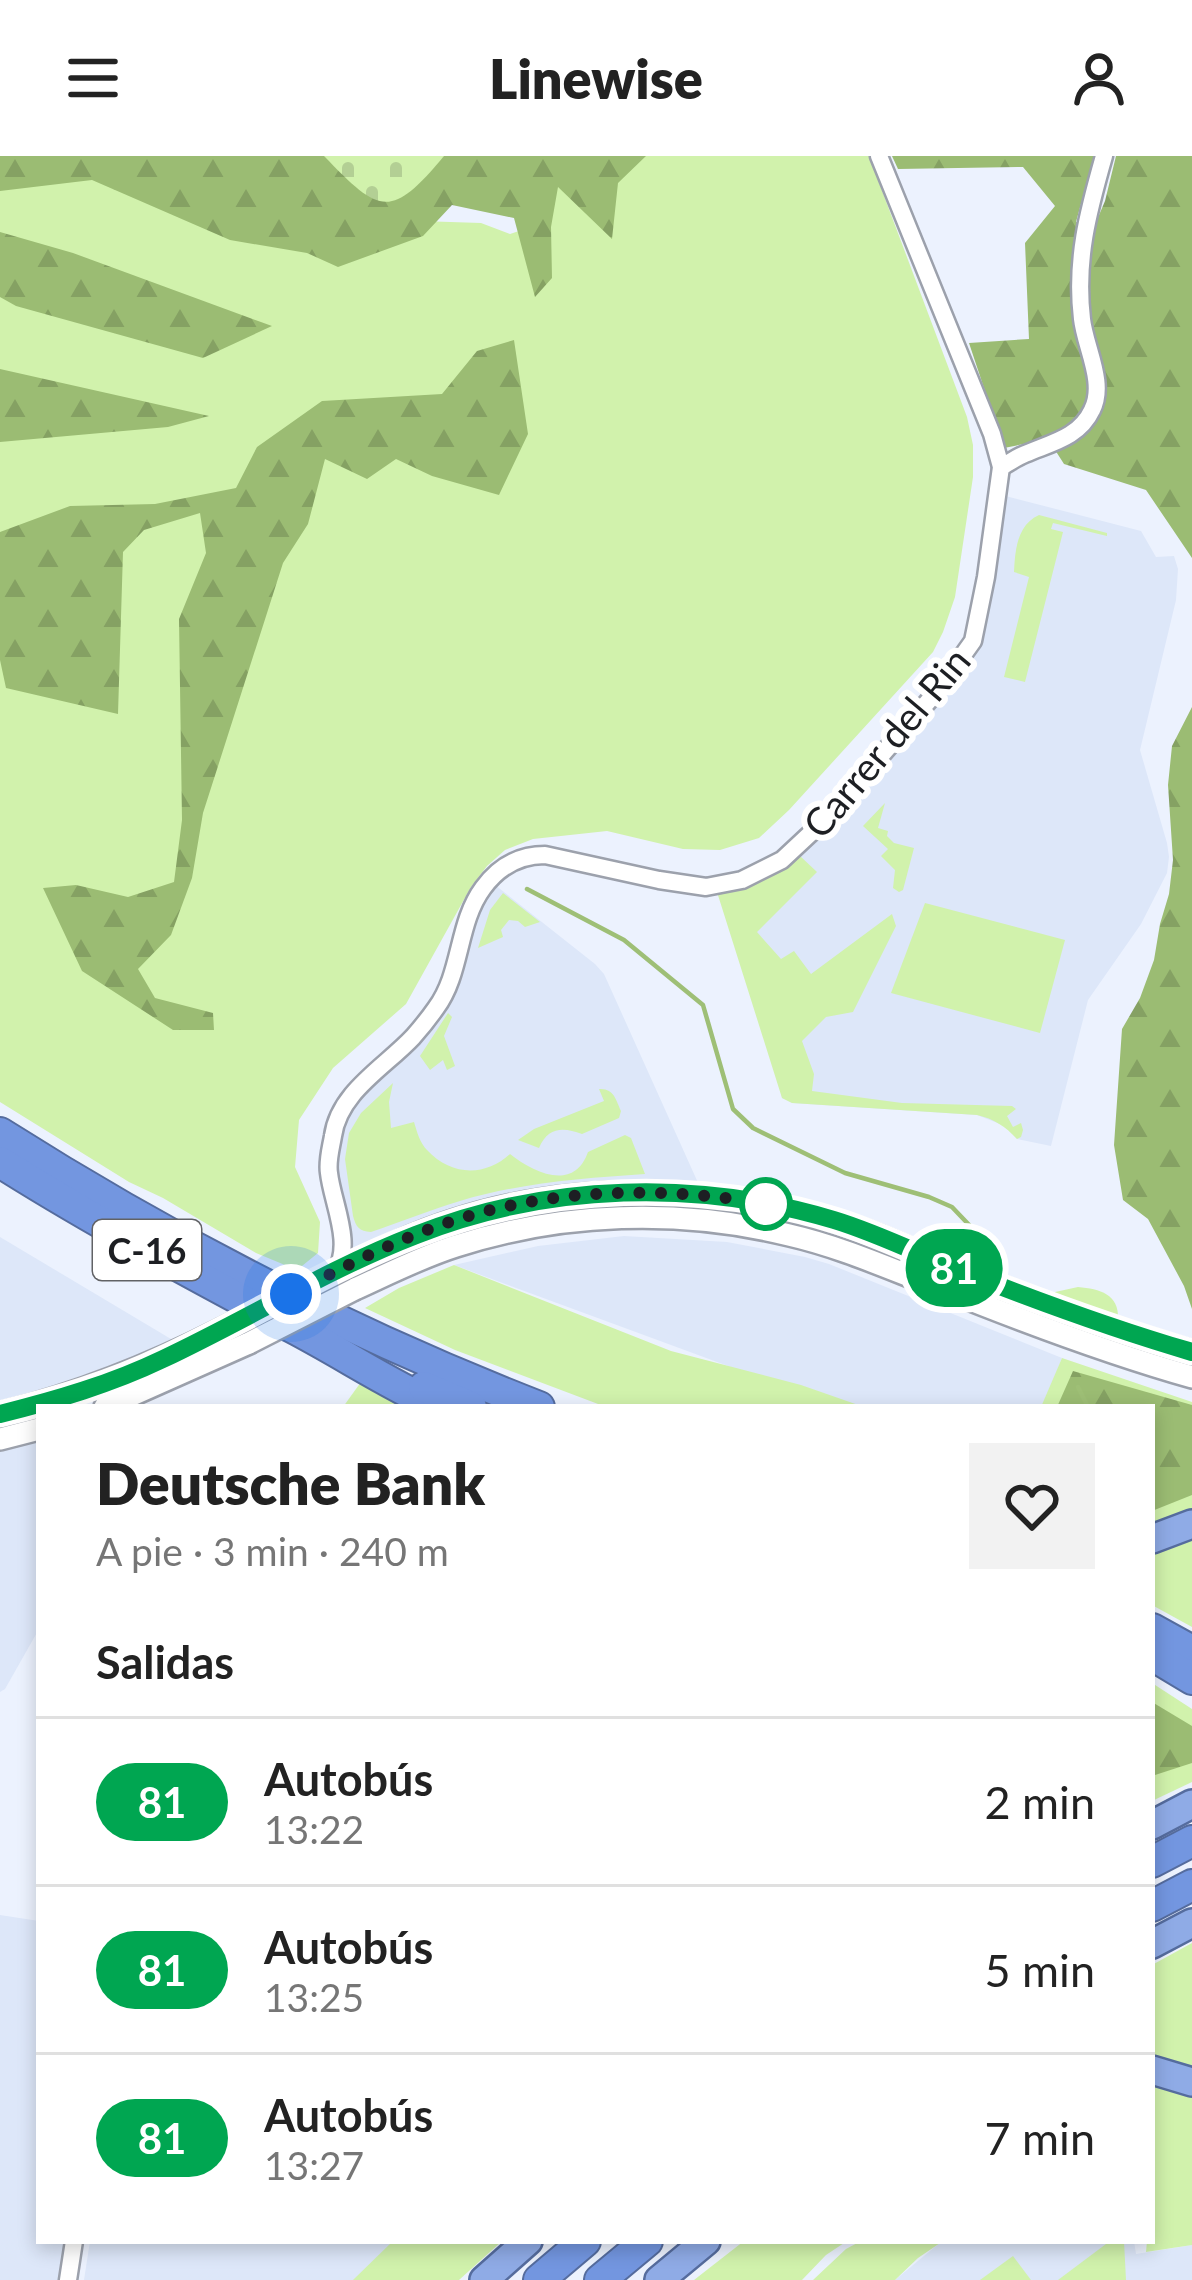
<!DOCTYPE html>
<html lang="es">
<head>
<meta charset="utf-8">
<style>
  body { margin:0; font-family:Lato,sans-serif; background:#f2f2f2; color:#222; height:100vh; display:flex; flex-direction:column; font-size:45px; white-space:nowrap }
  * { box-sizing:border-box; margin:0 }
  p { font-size:39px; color:#767676 }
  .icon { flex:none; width:66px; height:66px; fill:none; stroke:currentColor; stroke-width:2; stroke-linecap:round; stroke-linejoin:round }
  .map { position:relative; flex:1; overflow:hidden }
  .sheet { position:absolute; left:36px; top:1248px; width:1119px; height:840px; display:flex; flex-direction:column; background:#fff; border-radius:0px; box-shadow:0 6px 18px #0003 }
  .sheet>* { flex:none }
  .badge { padding:0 24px; border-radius:39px; font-size:42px; line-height:78px }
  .you { position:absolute; width:60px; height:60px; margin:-30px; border:9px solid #fff; border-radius:50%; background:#1a73e8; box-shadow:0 0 0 18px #1a73e833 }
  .map>.badge { position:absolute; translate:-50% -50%; box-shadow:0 0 0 6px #fff }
  h2 { padding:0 60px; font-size:45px; line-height:108px }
  .round { display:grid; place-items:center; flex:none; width:126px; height:126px; border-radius:0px; background:#f2f2f2 }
  .summary { display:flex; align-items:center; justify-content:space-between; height:204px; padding:0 60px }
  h1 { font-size:57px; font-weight:800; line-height:90px }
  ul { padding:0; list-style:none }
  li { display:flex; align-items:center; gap:36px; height:168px; padding:0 60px; border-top:3px solid #e0e0e0 }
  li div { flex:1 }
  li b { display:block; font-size:45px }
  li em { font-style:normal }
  li .badge { min-width:132px; font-weight:700; text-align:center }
  header { display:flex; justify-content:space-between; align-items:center; height:156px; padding:0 60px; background:#fff; font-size:54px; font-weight:800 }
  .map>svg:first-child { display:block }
  .built { fill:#dde7f9 }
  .grass { fill:#d1f2ac }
  .forest { fill:url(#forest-firs) }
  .cemetery { fill:url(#cemetery-stones) }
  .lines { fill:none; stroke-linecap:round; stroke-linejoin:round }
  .stream { stroke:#9ebf76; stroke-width:4.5 }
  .minor-casing { stroke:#9ca1ac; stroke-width:21 }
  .tertiary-casing { stroke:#9ca1ac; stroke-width:26 }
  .trunk-casing { stroke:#556c9e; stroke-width:32 }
  .motorway-casing { stroke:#556c9e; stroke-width:34 }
  .minor { stroke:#fff; stroke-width:16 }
  .tertiary { stroke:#fff; stroke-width:21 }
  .trunk { stroke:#8fabe6; stroke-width:27 }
  .motorway { stroke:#7396e0; stroke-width:30 }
  .tertiary-bridge-casing { stroke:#9ca1ac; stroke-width:26; stroke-linecap:butt }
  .tertiary-bridge { stroke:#fff; stroke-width:21 }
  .line-casing { stroke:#fff; stroke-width:27 }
  .line { stroke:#00a651; stroke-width:18 }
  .walk { stroke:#1d1f23; stroke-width:12; stroke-dasharray:0 21.6 }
  .stop-dot { fill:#fff; stroke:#00a651; stroke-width:6 }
  .labels { text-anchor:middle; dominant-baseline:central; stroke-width:12; stroke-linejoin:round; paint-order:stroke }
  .shield { fill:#fff; stroke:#616265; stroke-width:3 }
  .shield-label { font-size:36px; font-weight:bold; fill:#1d1f23 }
  .street-label { font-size:39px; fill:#1d1f23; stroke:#fff }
</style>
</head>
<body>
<header><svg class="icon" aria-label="menu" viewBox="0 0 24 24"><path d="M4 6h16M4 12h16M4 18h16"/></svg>Linewise<svg class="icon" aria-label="person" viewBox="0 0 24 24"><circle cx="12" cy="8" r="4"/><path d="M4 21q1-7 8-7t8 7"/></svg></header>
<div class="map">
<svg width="1192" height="2124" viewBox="0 0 1192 2124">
  <defs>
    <pattern id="forest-firs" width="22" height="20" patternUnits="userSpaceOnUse" patternTransform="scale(3)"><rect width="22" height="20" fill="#9bbc73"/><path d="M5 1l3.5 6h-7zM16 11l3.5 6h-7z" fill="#85a163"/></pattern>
    <pattern id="cemetery-stones" width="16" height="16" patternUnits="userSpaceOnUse" patternTransform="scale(3)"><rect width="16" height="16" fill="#d1f2ac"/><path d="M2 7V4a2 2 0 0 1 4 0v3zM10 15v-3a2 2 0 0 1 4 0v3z" fill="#b3cf94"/></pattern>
  </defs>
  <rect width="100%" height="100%" fill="#ecf2fe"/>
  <!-- built -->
  <g class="built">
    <polygon points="998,338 1141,375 1156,401 1174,400 1178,413 1176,444 1140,594 1167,687 1169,701 1167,717 1141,768 1088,844 1051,990 1017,983 1005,970 977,959 792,947 782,942 742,724 782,704 973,485"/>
    <polygon points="490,725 595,808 604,818 704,1040 539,1045 362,1098 349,1095 328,1012 334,969 433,856"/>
    <polygon points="624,1080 727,1086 805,1101 829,1108 1062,1202 1043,1251 839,1251 454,1109 538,1090"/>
    <polygon points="0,1081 176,1186 38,1235 39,1473 5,1533 0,1536"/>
    <polygon points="0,1759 39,1765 39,2085 74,2085 68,2124 0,2124"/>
    <polygon points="90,2085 421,2085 371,2124 84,2124"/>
    <polygon points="942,2085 1134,2085 1136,2098 1192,2089 1192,2124 895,2124"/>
  </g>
  <!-- grass -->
  <g class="grass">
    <polygon points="0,0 420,65 481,67 510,78 537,69 548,0 869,0 967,261 973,289 973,321 955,441 943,476 933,496 789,654 759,682 720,694 683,693 607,675 533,683 505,694 487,710 471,731 406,848 333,912 299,964 295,1011 320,1066 318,1097 297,1114 256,1097 163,1042 129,1026 0,946"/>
    <path d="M1039,359L1107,377V380L1053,367L1051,373L1063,376L1025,526L1004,521L1029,421L1014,416C1015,394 1017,369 1039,359Z"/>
    <polygon points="885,647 878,672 888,675 887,680 894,687 914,692 903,734 899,736 893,732 895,714 881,700 888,693 863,670"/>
    <path d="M799,699L817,716L757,776L781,803L794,795L811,818L892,758L896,770L853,856L826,861L802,885L814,918L812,935L902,947L1012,950L1016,953L1007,960L1013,971L1021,967L1023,974L1021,981L1017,983C1005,970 994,963 977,959L792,947L782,942L717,736C748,731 776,722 799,699Z"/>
    <polygon points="503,737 540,766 525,771 518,765 509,764 501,774 503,781 478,792 490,754"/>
    <polygon points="925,747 1065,784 1040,877 891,837"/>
    <polygon points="448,857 452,861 444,880 455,910 447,914 443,904 430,914 420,900"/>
    <path d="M393,927L389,946L391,972L414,966C417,976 420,987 427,994C451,1020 485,1021 510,998C534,1017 574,1036 588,996L625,979L631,982L645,1018C583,1022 520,1027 460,1045C430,1054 400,1066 371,1076C359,1075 356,1071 353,1060L345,1003L349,977L361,957Z"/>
    <path d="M599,933C614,932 616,944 621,955L619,962L582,978C563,971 548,971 539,992L518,984L534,973L604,945Z"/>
    <polygon points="454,1109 671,1195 801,1229 864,1251 606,1251 455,1194 365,1152 399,1132"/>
    <path d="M1078,1131C1100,1133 1119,1138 1118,1163L1053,1141L1055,1136Z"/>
    <polygon points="1062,1202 1192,1246 1192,1360 1152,1376 1152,1251 1041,1251"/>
    <polygon points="361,1226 417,1251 343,1251"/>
    <polygon points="1192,1377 1192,1471 1152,1449 1152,1389"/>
    <polygon points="1152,1527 1192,1553 1192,1626 1152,1645"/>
    <polygon points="1192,1787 1192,1915 1152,1904 1152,1809"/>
    <polygon points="1152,1927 1192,1938 1192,2089 1146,2096 1147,2085 1152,2085"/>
    <polygon points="393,2085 502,2085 459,2124 353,2124"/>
    <polygon points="744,2085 847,2085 826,2099 802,2124 694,2124"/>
    <polygon points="861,2085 943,2085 918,2102 895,2124 813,2124 846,2093"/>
    <polygon points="1110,2085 1124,2085 1126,2124 1058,2124"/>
    <polygon points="1013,2100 1031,2124 980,2124"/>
  </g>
  <!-- forest -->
  <g class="forest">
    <polygon points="0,0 646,0 618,27 612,83 558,31 551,71 552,122 535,141 514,62 452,49 423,80 338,111 307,97 230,84 92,24 0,35"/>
    <polygon points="892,0 1094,0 1076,66 1094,71 1105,45 1116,0 1192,0 1192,402 1146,334 1064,308 1048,283 1004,292 969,187 1029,183 1025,87 1055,50 1023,11 898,13"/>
    <polygon points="0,76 73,97 272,170 203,202 16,150 0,141"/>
    <polygon points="514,184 528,278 499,339 432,320 396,303 367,323 325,303 308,368 283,407 203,657 192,722 171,779 138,813 155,842 213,857 214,874 173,874 82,815 43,732 76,729 128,741 174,726 182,664 179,463 206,397 200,357 144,374 123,396 118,558 6,532 0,504 0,376 70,350 155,348 236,332 257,291 322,245 442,238 477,195"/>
    <polygon points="0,213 209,260 168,271 0,286"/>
    <polygon points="1192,551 1192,1153 1184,1130 1148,1063 1123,1044 1114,989 1122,873 1140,842 1154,804 1160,768 1169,738 1173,704 1168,629 1172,590"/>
    <polygon points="1073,1215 1192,1249 1192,1339 1152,1355 1152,1251 1057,1251"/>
    <polygon points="1152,1546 1192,1570 1192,1607 1152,1620"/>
  </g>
  <!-- cemetery -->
  <path class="cemetery" d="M324,0H444C390,65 379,57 324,0Z"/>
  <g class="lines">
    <!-- stream -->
    <g class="stream">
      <polyline points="527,733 624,784 703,849 733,953 753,972 845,1017 929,1041 952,1051 972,1072"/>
      <polyline points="1078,1231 1088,1251"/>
    </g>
    <defs>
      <g id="minor">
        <path d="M1001,311C1009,307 1017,301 1025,298C1050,287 1079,282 1092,254C1106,227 1085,191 1082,163C1075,104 1088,56 1104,0"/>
        <path d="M335,1116C354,1089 332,1046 329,1017C327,1005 331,992 333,980C339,936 385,911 413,881C421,872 429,862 436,852C462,817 457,767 483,732C499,710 519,699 545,699L659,724L706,731L742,724L782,704L827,662L938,534L973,485L986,421L1001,311L992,278L879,0"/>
        <polyline points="68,2124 74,2085"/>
      </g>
      <g id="tertiary">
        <path d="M327,1120C368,1100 409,1079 453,1065C574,1025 710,1030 832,1064C875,1076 917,1097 959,1114C1036,1145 1113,1173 1192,1196"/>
        <path d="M355,1133C388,1118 421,1101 456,1090C562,1056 680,1052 789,1079C842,1091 892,1114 943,1133C1025,1166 1107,1197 1192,1221"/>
        <polyline points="105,1251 249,1187"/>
        <path d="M0,1258C78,1238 149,1210 220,1174"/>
        <polyline points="0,1283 39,1273"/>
      </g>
      <g id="trunk">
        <polyline points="1152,1383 1192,1368"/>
        <polyline points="1152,1669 1192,1648"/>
        <polyline points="1152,1788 1192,1767"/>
        <polyline points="1152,1914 1192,1926"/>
        <polyline points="484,2124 528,2085"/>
        <polyline points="659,2124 706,2085"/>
      </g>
      <g id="motorway">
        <path d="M0,977C170,1085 351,1178 539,1251"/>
        <path d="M0,1006C95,1066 193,1118 292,1171C342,1197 388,1228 439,1251"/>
        <polyline points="424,1231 471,1251"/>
        <polyline points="1152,1473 1192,1495"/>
        <polyline points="1152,1499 1192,1523"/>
        <polyline points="1152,1706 1192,1685"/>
        <polyline points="1152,1750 1192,1729"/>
        <polyline points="539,2124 585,2085"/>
        <polyline points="600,2124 647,2085"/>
      </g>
    </defs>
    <!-- minor casing -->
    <use href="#minor" class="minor-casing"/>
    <!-- tertiary casing -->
    <use href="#tertiary" class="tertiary-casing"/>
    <!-- trunk casing -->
    <use href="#trunk" class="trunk-casing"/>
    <!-- motorway casing -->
    <use href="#motorway" class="motorway-casing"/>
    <!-- minor -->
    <use href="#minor" class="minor"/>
    <!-- tertiary -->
    <use href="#tertiary" class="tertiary"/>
    <!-- trunk -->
    <use href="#trunk" class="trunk"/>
    <!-- motorway -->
    <use href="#motorway" class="motorway"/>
    <defs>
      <g id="tertiary-bridge">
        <polyline points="220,1174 327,1120"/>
        <polyline points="249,1187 355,1133"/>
      </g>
    </defs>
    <!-- tertiary-bridge casing -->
    <use href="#tertiary-bridge" class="tertiary-bridge-casing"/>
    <!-- tertiary-bridge -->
    <use href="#tertiary-bridge" class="tertiary-bridge"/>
  </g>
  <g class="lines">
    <defs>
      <path id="line" d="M0,1258C56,1244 111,1228 163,1203C248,1163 328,1113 416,1079C547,1027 699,1023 834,1064C877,1077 919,1098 961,1115C1037,1145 1113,1173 1192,1196"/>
    </defs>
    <!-- line casing -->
    <use href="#line" class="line-casing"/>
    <!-- line -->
    <use href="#line" class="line"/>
    <!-- walk -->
    <path class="walk" d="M291,1138C344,1111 397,1083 453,1065C552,1032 663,1030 766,1048"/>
  </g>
  <!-- markers -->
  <circle class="stop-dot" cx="766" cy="1048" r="24"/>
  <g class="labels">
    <!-- shield labels -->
    <rect class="shield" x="93" y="1064" width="108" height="60" rx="9"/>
    <g class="shield-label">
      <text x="147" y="1094">C-16</text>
    </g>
    <!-- street labels -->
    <g class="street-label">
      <text transform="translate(886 586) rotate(-50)">Carrer del Rin</text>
    </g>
  </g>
</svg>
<div class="you" style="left:291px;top:1138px"></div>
<b class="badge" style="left:954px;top:1112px;background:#00a651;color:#fff">81</b>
<section class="sheet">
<div class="summary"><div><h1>Deutsche Bank</h1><p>A pie · 3 min · 240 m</p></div><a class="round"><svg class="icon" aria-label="heart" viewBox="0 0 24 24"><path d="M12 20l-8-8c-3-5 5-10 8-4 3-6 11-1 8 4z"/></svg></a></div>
<h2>Salidas</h2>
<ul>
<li><span class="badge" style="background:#00a651;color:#fff">81</span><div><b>Autobús</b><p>13:22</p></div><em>2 min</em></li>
<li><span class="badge" style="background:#00a651;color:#fff">81</span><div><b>Autobús</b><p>13:25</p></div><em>5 min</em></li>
<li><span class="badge" style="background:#00a651;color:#fff">81</span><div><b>Autobús</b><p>13:27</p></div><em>7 min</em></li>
</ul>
</section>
</div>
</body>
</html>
